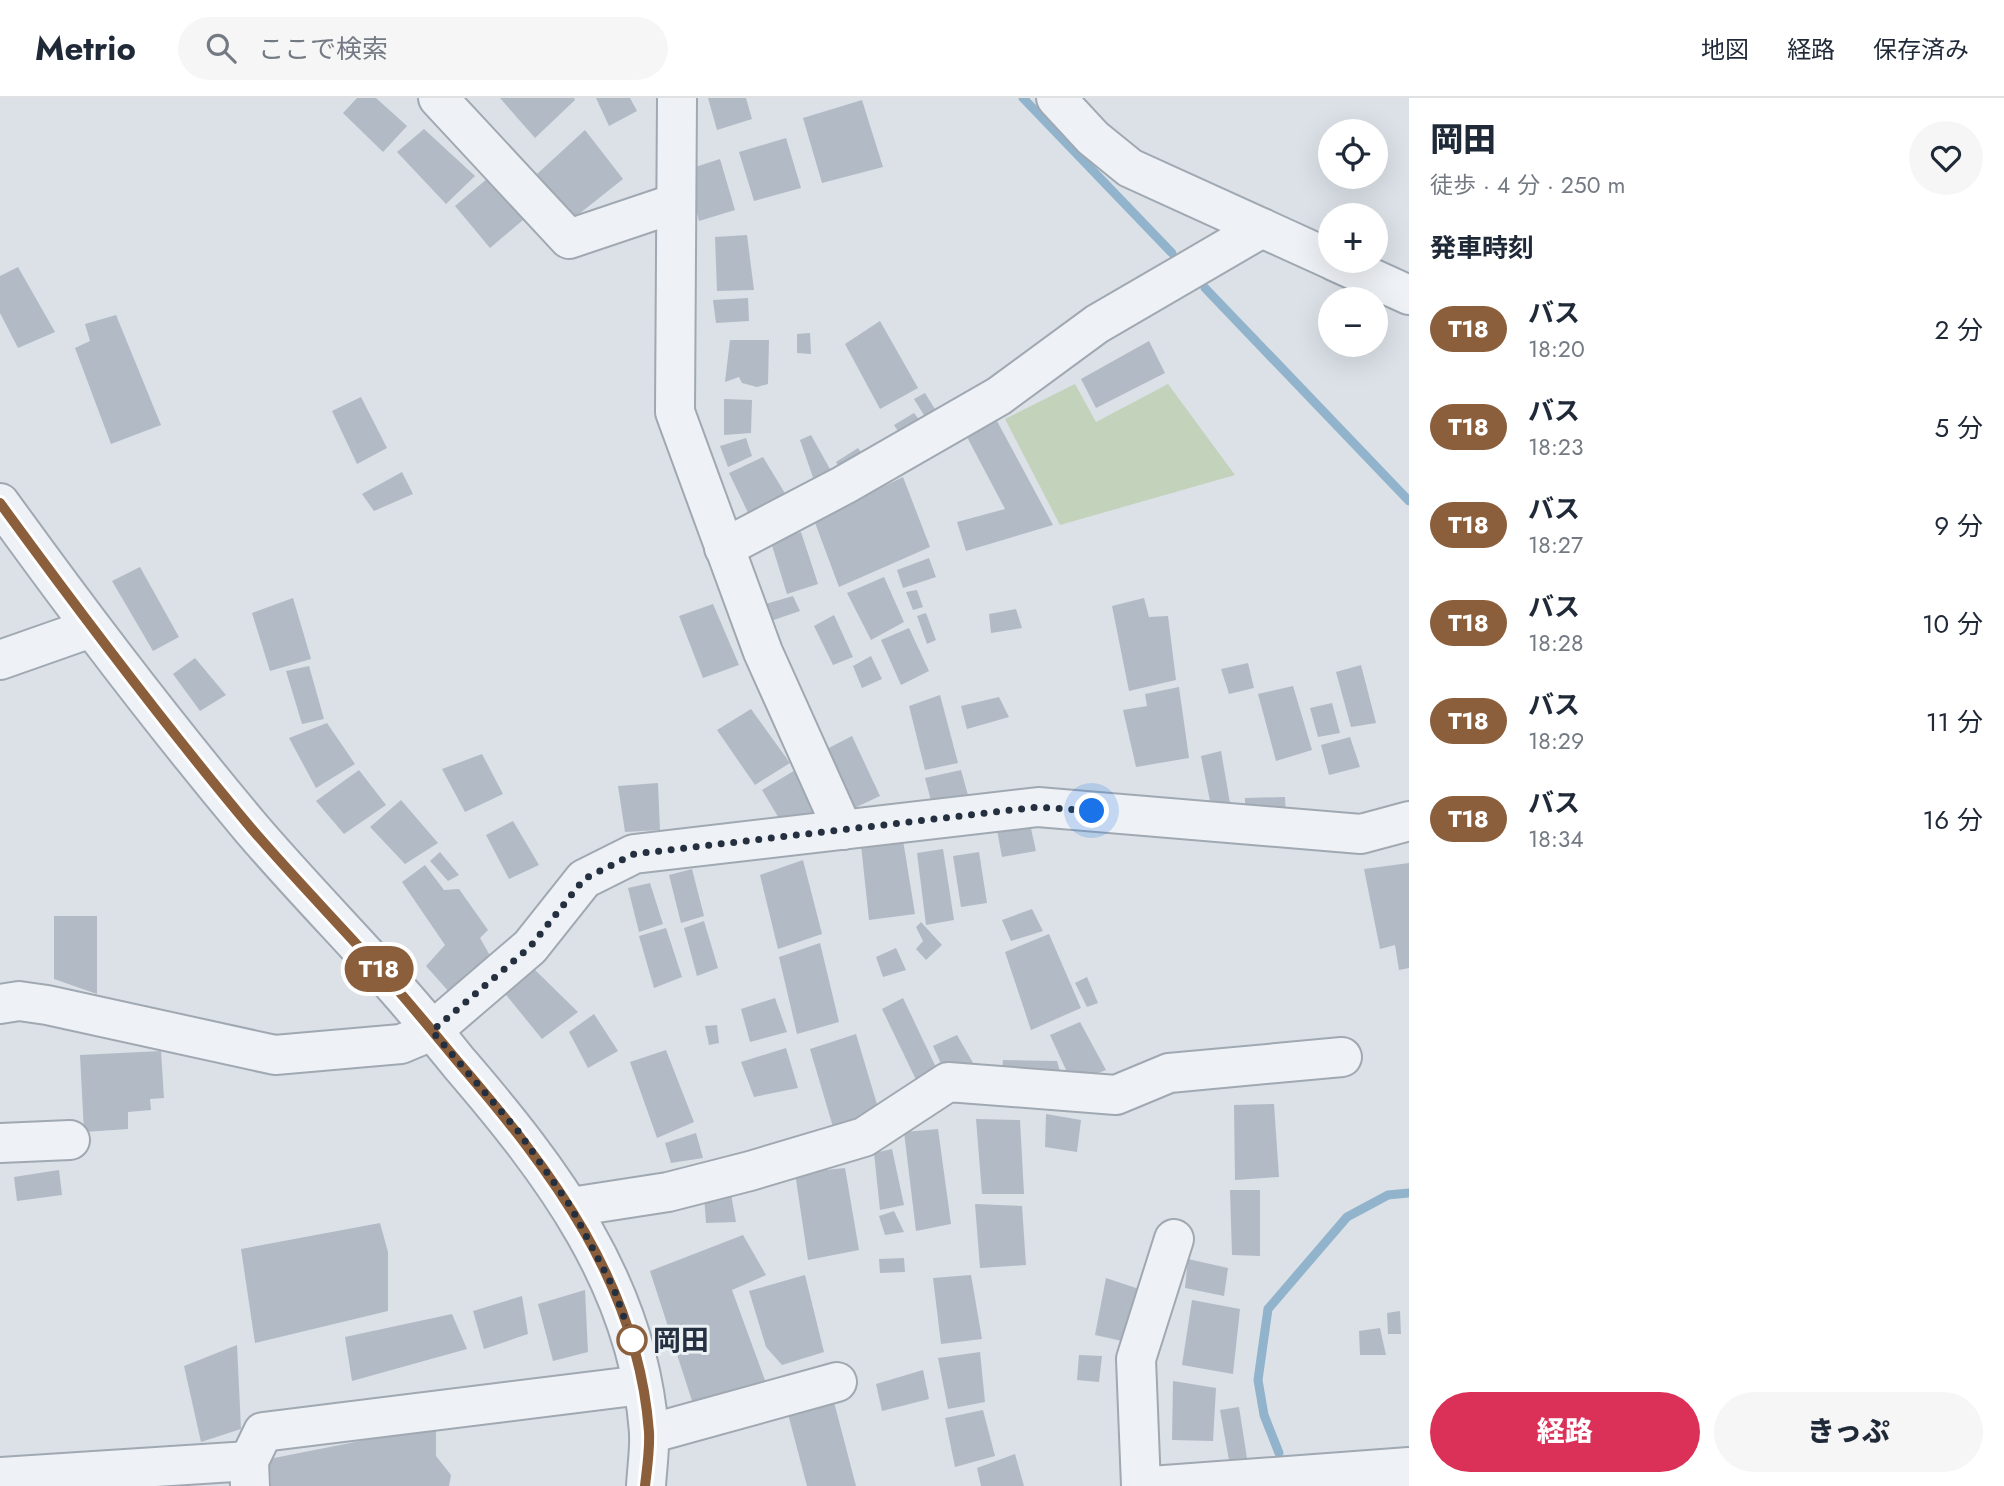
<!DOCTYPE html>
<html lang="ja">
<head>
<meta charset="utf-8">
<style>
  body { margin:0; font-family:Jost,"Noto Sans JP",sans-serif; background:#f6f6f7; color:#1f2937; height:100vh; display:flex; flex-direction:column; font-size:26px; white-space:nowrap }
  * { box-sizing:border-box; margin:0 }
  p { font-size:23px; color:#747a83 }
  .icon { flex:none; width:38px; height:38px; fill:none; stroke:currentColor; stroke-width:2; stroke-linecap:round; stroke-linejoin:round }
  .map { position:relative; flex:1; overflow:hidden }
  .sheet { display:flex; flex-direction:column; background:#fff; width:595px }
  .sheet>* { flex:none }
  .badge { padding:0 14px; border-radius:23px; font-size:24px; line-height:46px }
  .tools { position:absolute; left:1318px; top:21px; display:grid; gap:14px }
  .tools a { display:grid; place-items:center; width:70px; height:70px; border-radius:50%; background:#fff; box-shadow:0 7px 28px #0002; font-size:35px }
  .you { position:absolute; width:35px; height:35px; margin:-18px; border:5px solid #fff; border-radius:50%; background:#1a73e8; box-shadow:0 0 0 10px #1a73e833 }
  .map>.badge { position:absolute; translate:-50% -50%; box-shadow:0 0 0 4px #fff }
  h2 { padding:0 21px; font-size:26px; line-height:63px }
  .round { display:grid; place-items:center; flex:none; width:74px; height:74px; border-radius:37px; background:#f6f6f7 }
  .head { display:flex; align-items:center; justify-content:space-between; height:119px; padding:0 21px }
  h1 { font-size:33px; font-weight:800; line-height:52px }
  .button { display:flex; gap:14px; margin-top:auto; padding:14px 21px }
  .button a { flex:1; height:80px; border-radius:42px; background:#db3158; color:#fff; font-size:28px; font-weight:800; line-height:80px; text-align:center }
  .button a+a { background:#f6f6f7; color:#1f2937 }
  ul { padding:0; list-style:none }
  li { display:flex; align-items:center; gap:21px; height:98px; padding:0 21px }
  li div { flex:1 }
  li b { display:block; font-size:26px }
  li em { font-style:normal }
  li .badge { min-width:77px; font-weight:700; text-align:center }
  header { display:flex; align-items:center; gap:42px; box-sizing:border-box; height:98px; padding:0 35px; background:#fff; border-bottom:2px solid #e0e1e3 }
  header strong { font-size:33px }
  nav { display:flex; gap:38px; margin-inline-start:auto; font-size:24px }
  .search { width:490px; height:63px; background:#f6f6f7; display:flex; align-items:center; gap:18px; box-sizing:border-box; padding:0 24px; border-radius:38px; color:#747a83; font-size:26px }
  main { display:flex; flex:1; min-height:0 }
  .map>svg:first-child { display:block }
  .green { fill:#c3d2bb }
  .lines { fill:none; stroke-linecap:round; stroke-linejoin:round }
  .stream { stroke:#92b3cc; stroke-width:9 }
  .building { fill:#b2bac5 }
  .minor-casing { stroke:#a0a8b1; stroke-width:42 }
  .minor { stroke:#eef1f5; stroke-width:38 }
  .line-casing { stroke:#fff; stroke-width:16 }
  .line { stroke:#8b5e3c; stroke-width:10 }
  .walk { stroke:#24303f; stroke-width:7; stroke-dasharray:0 12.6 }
  .stop-dot { fill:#fff; stroke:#8b5e3c; stroke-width:3.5 }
  .labels { text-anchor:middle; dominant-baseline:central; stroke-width:6; stroke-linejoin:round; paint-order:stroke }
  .stop-label { font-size:28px; font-weight:bold; fill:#24303f; stroke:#ebf0f5; text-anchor:start }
</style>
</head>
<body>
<header>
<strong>Metrio</strong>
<div class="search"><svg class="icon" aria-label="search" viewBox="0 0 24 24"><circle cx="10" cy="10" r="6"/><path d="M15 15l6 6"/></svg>ここで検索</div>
<nav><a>地図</a><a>経路</a><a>保存済み</a></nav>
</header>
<main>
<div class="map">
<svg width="1409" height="1388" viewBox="0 0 1409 1388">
  <rect width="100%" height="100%" fill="#dbe1e7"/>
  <!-- green -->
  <polygon class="green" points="1075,286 1096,324 1168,286 1235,377 1060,427 1005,321"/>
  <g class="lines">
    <!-- stream -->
    <g class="stream">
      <polyline points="1023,0 1172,155"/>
      <polyline points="1205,190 1409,403"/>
      <polyline points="1279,1355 1264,1317 1258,1282 1268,1211 1347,1119 1388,1097 1409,1095"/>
    </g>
  </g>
  <!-- building -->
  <g class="building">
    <polygon points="357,0 376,0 407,28 383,54 343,15"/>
    <polygon points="500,0 574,0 575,2 535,40"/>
    <polygon points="596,0 630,0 637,13 609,28"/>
    <polygon points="708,0 746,0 752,21 717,32"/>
    <polygon points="862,2 883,69 822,85 803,20"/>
    <polygon points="424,31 475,78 446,106 397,54"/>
    <polygon points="585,32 623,81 574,120 537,76"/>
    <polygon points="786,40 801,90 754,103 739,54"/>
    <polygon points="720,61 735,112 699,123 686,72"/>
    <polygon points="488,80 523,122 490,150 455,108"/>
    <polygon points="747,137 754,192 717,193 715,139"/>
    <polygon points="18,169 55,234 18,250 0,215 0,178"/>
    <polygon points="748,200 749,223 716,225 713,202"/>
    <polygon points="116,217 161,327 111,346 75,250 90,243 85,226"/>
    <polygon points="880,223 918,290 880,311 845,246"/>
    <polygon points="810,235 811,256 797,255 797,236"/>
    <polygon points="730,242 769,242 768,286 757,289 742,285 739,279 725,284"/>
    <polygon points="1149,243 1165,275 1096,310 1081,281"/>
    <polygon points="925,295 938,316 927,322 914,301"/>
    <polygon points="361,299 387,350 357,366 332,313"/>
    <polygon points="724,301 752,302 751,335 724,337"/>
    <polygon points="914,315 923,327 902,339 894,327"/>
    <polygon points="997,323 1053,427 966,453 957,424 1005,411 967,339"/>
    <polygon points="811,337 835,380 817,391 800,342"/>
    <polygon points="746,340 752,358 728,369 720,348"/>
    <polygon points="858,350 869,365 843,377 836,364"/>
    <polygon points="763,359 789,402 752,423 729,375"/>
    <polygon points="402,374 413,396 374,413 362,396"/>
    <polygon points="903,379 930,449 839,489 814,422"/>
    <polygon points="801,434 818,486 787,496 770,441"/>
    <polygon points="929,460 936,479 903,490 897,472"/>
    <polygon points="140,469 179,539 153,553 112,483"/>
    <polygon points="884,479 904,524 871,542 847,495"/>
    <polygon points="917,492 923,509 913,512 906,494"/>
    <polygon points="793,498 800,513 762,526 755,509"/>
    <polygon points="293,500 311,561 270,573 252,515"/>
    <polygon points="1144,500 1149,519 1168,518 1176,582 1129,593 1112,508"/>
    <polygon points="713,506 739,567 703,580 679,518"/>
    <polygon points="1016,511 1022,530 991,535 989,516"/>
    <polygon points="926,515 936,542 927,546 917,518"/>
    <polygon points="834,517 853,559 833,567 814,528"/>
    <polygon points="909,530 929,573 901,587 881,542"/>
    <polygon points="871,558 882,581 862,590 853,568"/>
    <polygon points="195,560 226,597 200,613 173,576"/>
    <polygon points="1248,565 1254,590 1229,596 1221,571"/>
    <polygon points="1361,567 1376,625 1351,629 1336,574"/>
    <polygon points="309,568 324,621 302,626 286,573"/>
    <polygon points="1293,588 1312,652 1276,663 1258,596"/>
    <polygon points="1179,589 1189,660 1136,669 1123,612 1147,608 1145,596"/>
    <polygon points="940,597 958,665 925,672 909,608"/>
    <polygon points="999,599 1009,619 967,631 961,608"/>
    <polygon points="1332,605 1340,635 1318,639 1310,610"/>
    <polygon points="751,611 790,665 755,687 717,632"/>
    <polygon points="327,625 355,666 316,690 289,640"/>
    <polygon points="852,638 880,698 850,712 823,653"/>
    <polygon points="1350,639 1360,669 1329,677 1321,647"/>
    <polygon points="1221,653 1230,705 1211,708 1201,658"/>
    <polygon points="482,656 503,696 465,714 442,671"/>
    <polygon points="797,671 821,719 786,732 762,692"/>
    <polygon points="359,672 386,707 344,736 316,703"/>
    <polygon points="961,672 971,708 934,714 925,680"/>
    <polygon points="658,685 660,732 625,734 618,688"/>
    <polygon points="1285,699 1286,722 1245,722 1245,700"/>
    <polygon points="401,702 438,745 405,766 370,729"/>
    <polygon points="513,723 539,767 509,781 486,737"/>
    <polygon points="1030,726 1036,753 1002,759 997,732"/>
    <polygon points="903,742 915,816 869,822 861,747"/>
    <polygon points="943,751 954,822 926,827 917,755"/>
    <polygon points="440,754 459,777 448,783 430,763"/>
    <polygon points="979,754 987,805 961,809 953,758"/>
    <polygon points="803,762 822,836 778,851 760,777"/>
    <polygon points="1409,765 1409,870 1399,872 1395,847 1380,851 1364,771"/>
    <polygon points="425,767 444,792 459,791 488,832 480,840 492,861 450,895 426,868 445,847 402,784"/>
    <polygon points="692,771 704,818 681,825 669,777"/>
    <polygon points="650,785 663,826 639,834 628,790"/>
    <polygon points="1032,811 1043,833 1011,843 1002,822"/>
    <polygon points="54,818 97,818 97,896 54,881"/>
    <polygon points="704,823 718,870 697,878 684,830"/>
    <polygon points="921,824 942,847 926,862 916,851 923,843 916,829"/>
    <polygon points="666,830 682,879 654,890 639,838"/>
    <polygon points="1049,836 1081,910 1031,932 1005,854"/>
    <polygon points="820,845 839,924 797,936 779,859"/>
    <polygon points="896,850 906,872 883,879 876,859"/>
    <polygon points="533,870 578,914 542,941 502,892"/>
    <polygon points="1087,879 1098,905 1087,909 1075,885"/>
    <polygon points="775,900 787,934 750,944 741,911"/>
    <polygon points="903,900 942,982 920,990 882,911"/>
    <polygon points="594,916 618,953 588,970 569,934"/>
    <polygon points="1080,924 1106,972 1072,985 1050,937"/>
    <polygon points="717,927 719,945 709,947 705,928"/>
    <polygon points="856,936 879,1013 833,1029 810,951"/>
    <polygon points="957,937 976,970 947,979 933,948"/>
    <polygon points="786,950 798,990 754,999 741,964"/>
    <polygon points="666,952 694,1024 657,1040 630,964"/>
    <polygon points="161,953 164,1000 150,1001 151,1012 128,1014 128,1031 84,1034 80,957"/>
    <polygon points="1003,962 1057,963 1064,987 1001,983"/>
    <polygon points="1274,1006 1279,1079 1235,1082 1234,1007"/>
    <polygon points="1046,1016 1081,1022 1077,1054 1045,1049"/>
    <polygon points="976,1021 1020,1022 1024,1096 982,1096"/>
    <polygon points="938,1031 951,1126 916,1133 904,1034"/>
    <polygon points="696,1035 703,1060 671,1065 665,1045"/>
    <polygon points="892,1051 904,1107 880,1112 874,1055"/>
    <polygon points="845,1070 859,1152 808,1162 795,1075"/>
    <polygon points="59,1072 62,1097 17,1103 14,1079"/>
    <polygon points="1230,1092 1260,1092 1260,1158 1232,1157"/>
    <polygon points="731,1096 736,1124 706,1125 704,1097"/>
    <polygon points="975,1106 1022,1108 1026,1167 980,1170"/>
    <polygon points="894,1113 904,1134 885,1137 879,1118"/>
    <polygon points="380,1125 388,1154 388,1213 255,1245 241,1151"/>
    <polygon points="743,1137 766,1177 732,1192 766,1285 694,1309 650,1173"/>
    <polygon points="904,1160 905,1174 880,1175 879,1161"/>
    <polygon points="1188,1161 1228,1170 1224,1198 1185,1190"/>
    <polygon points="805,1177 824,1254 782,1267 766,1249 749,1193"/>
    <polygon points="971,1177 982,1241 941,1246 933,1180"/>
    <polygon points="1106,1180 1145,1193 1131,1245 1095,1237"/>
    <polygon points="585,1192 588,1254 553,1263 538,1206"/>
    <polygon points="522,1198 528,1236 484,1251 473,1213"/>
    <polygon points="1192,1202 1240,1211 1233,1276 1182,1267"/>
    <polygon points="1400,1213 1401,1236 1388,1236 1387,1215"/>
    <polygon points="452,1216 467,1251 352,1283 345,1239"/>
    <polygon points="1380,1230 1386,1257 1360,1257 1359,1233"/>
    <polygon points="237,1247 241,1331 201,1344 184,1268"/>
    <polygon points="980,1254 985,1304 948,1311 938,1260"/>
    <polygon points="1079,1257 1102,1258 1099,1284 1077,1282"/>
    <polygon points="923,1272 929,1301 882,1313 876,1286"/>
    <polygon points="1173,1283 1216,1290 1213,1343 1172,1342"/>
    <polygon points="834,1304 856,1388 807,1388 788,1316"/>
    <polygon points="1239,1309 1247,1360 1229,1362 1220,1312"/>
    <polygon points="983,1312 995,1358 955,1369 945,1320"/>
    <polygon points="436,1328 436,1358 451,1377 449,1388 271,1388 269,1361"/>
    <polygon points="1015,1356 1024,1388 981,1388 977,1370"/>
  </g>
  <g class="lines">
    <defs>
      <g id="minor">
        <polyline points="438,0 569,141 676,105"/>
        <polyline points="677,0 675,314 763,554 843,732"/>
        <polyline points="1056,0 1093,40 1130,70 1330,161"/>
        <polyline points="1334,163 1409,197"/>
        <path d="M0,405C80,516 163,625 251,730C298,785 349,837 397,891C418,915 439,940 459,965C552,1073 638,1186 649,1334C650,1351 647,1370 646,1388"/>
        <polyline points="724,450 844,387 999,298 1097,226 1262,130"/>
        <polyline points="0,562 91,530"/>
        <polyline points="0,906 19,903 47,907 275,957 401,946 432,933 530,849 584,781 634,756 1038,709 1361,736 1409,723"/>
        <polyline points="0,1045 70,1042"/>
        <polyline points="571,1109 668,1094 750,1073 864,1039 948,984 1116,997 1169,975 1342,959"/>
        <polyline points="649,1336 837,1284"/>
        <polyline points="0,1379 249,1363"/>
        <polyline points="250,1388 249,1363 263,1334 642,1287"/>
        <polyline points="1141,1388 1136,1261 1174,1141"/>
        <polyline points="1151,1388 1409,1369"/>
      </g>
    </defs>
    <!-- minor casing -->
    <use href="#minor" class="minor-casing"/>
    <!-- minor -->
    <use href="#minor" class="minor"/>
  </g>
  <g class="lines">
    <defs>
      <path id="line" d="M0,405C81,516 163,625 251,730C293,779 338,825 381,873C408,903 433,934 459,965C552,1073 638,1186 649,1334C650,1351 647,1370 645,1388"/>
    </defs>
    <!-- line casing -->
    <use href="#line" class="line-casing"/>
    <!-- line -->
    <use href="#line" class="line"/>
    <!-- walk -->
    <polyline class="walk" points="632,1242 614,1191 571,1109 518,1033 432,933 530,849 584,781 634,756 1038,709 1092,713"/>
  </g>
  <!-- markers -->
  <circle class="stop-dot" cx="632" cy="1242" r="14"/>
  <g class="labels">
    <!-- stop labels -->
    <g class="stop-label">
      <text x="653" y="1242">岡田</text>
    </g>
  </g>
</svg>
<div class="tools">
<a><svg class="icon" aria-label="locate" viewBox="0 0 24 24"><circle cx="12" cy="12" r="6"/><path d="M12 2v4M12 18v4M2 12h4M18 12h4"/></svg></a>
<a>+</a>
<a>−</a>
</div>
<div class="you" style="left:1092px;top:713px"></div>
<b class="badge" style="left:379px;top:871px;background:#8b5e3c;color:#fff">T18</b>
</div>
<section class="sheet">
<div class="head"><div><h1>岡田</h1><p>徒歩 · 4 分 · 250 m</p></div><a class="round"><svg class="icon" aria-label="heart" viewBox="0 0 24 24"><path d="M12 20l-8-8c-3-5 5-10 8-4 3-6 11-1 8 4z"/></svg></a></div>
<h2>発車時刻</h2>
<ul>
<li><span class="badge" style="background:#8b5e3c;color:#fff">T18</span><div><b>バス</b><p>18:20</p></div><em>2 分</em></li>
<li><span class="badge" style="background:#8b5e3c;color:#fff">T18</span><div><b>バス</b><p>18:23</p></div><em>5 分</em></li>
<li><span class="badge" style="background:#8b5e3c;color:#fff">T18</span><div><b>バス</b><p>18:27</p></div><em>9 分</em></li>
<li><span class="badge" style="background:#8b5e3c;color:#fff">T18</span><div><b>バス</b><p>18:28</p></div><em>10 分</em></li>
<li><span class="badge" style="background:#8b5e3c;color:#fff">T18</span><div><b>バス</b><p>18:29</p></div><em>11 分</em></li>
<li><span class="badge" style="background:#8b5e3c;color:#fff">T18</span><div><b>バス</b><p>18:34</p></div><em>16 分</em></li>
</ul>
<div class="button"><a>経路</a><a>きっぷ</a></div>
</section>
</main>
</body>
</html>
